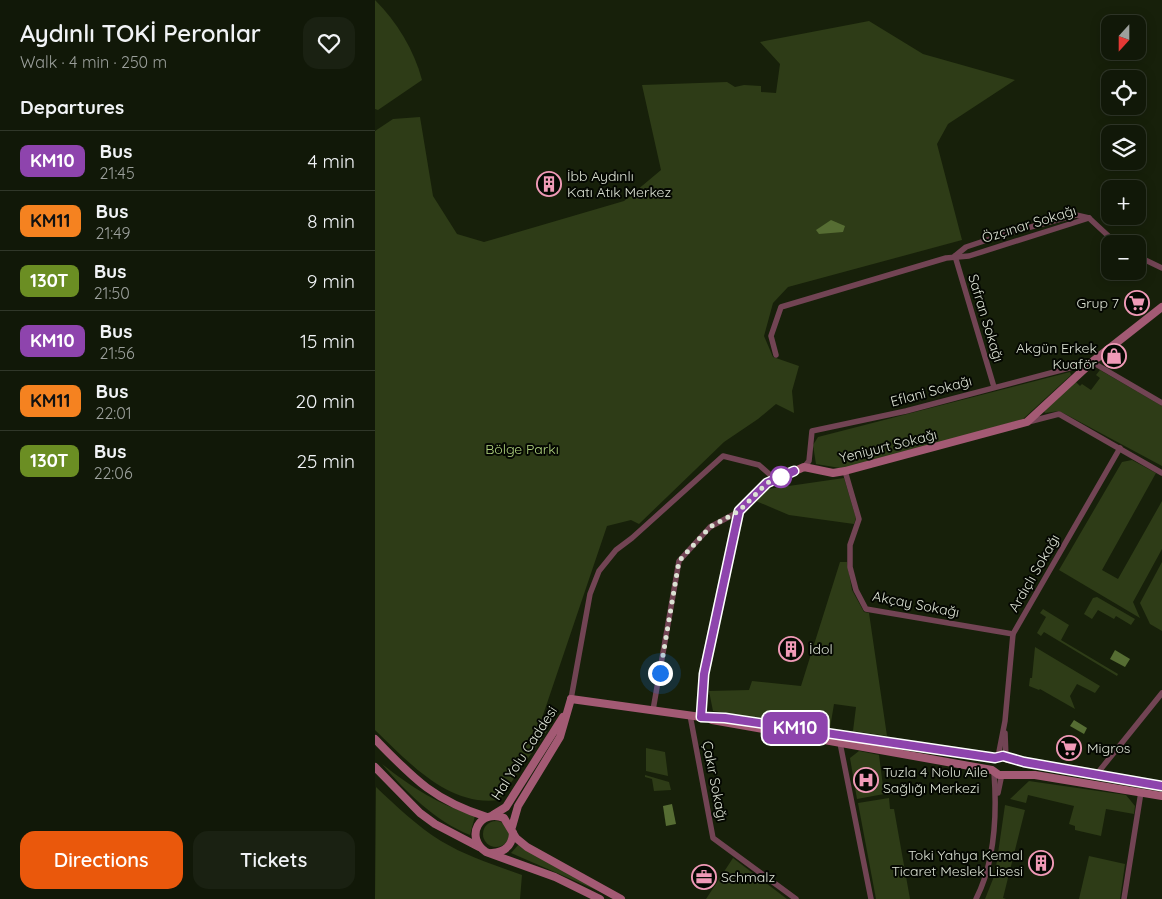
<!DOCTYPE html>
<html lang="en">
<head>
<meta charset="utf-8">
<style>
  body { margin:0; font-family:Quicksand,sans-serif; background:#1a2112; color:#f1f3f6; height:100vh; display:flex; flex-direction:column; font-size:19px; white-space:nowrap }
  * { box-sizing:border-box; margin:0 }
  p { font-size:16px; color:#9ca09c }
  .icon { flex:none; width:28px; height:28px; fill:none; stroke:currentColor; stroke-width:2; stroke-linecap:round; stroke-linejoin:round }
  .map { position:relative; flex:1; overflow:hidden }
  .details { display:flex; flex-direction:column; background:#111808; width:375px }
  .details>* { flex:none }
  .badge { padding:0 10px; border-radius:8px; font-size:18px; line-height:32px }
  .needle { width:32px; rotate:201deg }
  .tools { position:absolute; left:726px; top:15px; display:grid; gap:10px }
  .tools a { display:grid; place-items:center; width:45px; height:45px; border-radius:10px; background:#111808; box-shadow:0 2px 12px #0003,0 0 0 1px #303729; font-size:25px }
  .you { position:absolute; width:25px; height:25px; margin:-12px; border:4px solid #fff; border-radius:50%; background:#1a73e8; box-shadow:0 0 0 8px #1a73e833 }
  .map>.badge { position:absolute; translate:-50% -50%; box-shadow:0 0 0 2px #fff }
  h2 { padding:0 20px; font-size:19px; line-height:45px }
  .round { display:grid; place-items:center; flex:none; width:52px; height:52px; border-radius:15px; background:#1a2112 }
  .head { display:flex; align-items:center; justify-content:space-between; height:85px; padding:0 20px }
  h1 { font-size:24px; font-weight:600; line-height:38px }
  .action { display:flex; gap:10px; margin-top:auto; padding:10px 20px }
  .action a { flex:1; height:58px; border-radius:15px; background:#ea580c; color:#fff; font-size:20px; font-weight:600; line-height:58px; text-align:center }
  .action a+a { background:#1a2112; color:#f1f3f6 }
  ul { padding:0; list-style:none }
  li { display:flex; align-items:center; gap:15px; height:60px; padding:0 20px; border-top:1px solid #303729 }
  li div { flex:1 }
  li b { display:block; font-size:19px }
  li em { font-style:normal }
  li .badge { min-width:55px; font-weight:700; text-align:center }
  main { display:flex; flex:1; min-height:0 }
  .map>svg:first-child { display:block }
  .green { fill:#2e3c17 }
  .water { fill:#566d33 }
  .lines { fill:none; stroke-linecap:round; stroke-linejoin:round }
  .street { stroke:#724454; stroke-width:5.5 }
  .secondary { stroke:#a35a74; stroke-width:8 }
  .line-casing { stroke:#fff; stroke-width:11 }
  .line { stroke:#8e44ad; stroke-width:8 }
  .walk { stroke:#dce2d4; stroke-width:5; stroke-dasharray:0 9 }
  .stop-dot { fill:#fff; stroke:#8e44ad; stroke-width:2.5 }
  .labels { text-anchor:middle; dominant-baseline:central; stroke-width:4; stroke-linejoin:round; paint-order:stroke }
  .poi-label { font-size:14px; fill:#dce2d4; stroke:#050802; text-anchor:start }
  .street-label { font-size:14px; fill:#dce2d4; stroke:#050802 }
  .park-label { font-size:14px; fill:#b1d47f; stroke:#050802 }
</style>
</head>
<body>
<main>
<section class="details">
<div class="head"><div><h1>Aydınlı TOKİ Peronlar</h1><p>Walk · 4 min · 250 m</p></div><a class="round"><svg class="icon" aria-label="heart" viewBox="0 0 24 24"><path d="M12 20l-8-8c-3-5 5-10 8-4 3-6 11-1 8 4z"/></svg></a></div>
<h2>Departures</h2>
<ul>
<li><span class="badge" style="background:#8e44ad;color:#fff">KM10</span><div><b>Bus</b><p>21:45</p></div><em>4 min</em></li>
<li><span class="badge" style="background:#f58220;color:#111">KM11</span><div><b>Bus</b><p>21:49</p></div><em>8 min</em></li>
<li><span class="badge" style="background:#6b8e23;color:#fff">130T</span><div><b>Bus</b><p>21:50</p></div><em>9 min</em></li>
<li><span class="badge" style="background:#8e44ad;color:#fff">KM10</span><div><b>Bus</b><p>21:56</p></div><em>15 min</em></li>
<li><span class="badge" style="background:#f58220;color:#111">KM11</span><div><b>Bus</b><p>22:01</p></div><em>20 min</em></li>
<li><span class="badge" style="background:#6b8e23;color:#fff">130T</span><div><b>Bus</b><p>22:06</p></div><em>25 min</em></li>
</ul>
<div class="action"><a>Directions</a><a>Tickets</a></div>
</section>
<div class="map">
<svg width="787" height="899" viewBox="0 0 787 899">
  <rect width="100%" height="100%" fill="#17200a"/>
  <!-- green -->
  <g class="green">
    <path d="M0,0C22,22 39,50 47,80L3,110L0,109Z"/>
    <path d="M494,21L548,54L640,80L573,124L562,144L587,240L413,287L398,303L389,336L398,357L424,366L417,391L419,413L401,404L383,419L349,442L264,524L256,520L232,526L167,718L172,724V731L124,800C74,807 33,762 0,730V131L18,119L45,117L58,196L82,234L109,242L249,201L286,170L267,85L352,82L360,87L369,85L386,86V92L401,93L405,64L385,42Z"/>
    <polygon points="725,370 787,406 787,466 692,415 684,411 670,413 669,411 700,381 705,386 707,384 716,390 725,378 721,375"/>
    <polygon points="695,372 696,375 648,419 482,466 465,468 441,464 438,445 443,437"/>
    <polygon points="757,460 781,473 727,570 743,579 787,501 787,549 758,602 765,618 684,570 747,462"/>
    <polygon points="469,478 481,518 479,524 414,515 381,501 393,489"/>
    <polygon points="465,562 472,562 477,590 489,612 494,613 512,736 478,731 481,707 459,704 455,728 338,711 334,691 374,690 377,681 426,686"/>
    <polygon points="787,562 787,631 775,624 765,603"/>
    <polygon points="722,597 760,619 756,625 741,616 739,619 723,610 717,619 709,614 718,598"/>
    <polygon points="668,609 694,625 686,640 743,674 742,676 669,632 666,636 662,633 671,617 665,613"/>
    <polygon points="660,647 725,686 720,693 702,684 695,696 700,709 665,689 664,690 654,686 655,678 657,678"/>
    <polygon points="271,748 290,752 293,776 271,771"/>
    <polygon points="484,751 504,755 509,794 482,799 475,758"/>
    <path d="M7,764C39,789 61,803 100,816L95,835C60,821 31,792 7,764Z"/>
    <polygon points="270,775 294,782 296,790 279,791 277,779 270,777"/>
    <polygon points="654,781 751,795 760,806 759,814 731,809 726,836 700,830 700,826 694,824 699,806 653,795 651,803 635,799"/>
    <path d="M1,787C21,806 42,826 66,841C91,856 119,865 147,875L145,899H0Z"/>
    <polygon points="514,798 515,809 519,809 535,899 501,899 483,803"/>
    <polygon points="630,805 650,810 628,898 631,899 610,899 620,874"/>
    <circle cx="121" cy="834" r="13"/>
    <polygon points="145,843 228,893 136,853"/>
    <polygon points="714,856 750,864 745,899 704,899"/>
    <polygon points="358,858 412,899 331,899"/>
  </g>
  <!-- water -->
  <g class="water">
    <polygon points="456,220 470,226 468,232 444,234 441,230"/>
    <polygon points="740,650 755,659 750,667 735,659"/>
    <polygon points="699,720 712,728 709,734 695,726"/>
    <polygon points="297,804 301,824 291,826 288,806"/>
  </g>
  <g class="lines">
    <!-- street -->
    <g class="street">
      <polyline points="714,218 742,244"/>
      <polyline points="580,256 591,247 633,233 701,215 714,218"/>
      <polyline points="580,256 619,387"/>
      <polyline points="762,256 787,268"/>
      <polyline points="401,355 396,336 406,307 571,258 594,256 714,218"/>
      <polyline points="653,422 684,414 787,473"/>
      <polyline points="429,467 434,461 437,431 531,411 717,362 787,403"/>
      <polyline points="470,471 484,519 475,545 475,567 481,590 491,609 638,634"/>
      <polyline points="196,699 215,594 224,571 241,550 257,538 348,456 384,465 400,479"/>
      <polyline points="278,710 304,561 335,527 365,511"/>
      <polyline points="315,715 338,838 421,899"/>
      <polyline points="630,733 631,758"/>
      <polyline points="465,743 496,899"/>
      <polyline points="623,757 630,721 638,634 745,448"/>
      <polyline points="721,775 787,693"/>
      <polyline points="623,793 627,774"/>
      <path d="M601,899C620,862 622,813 619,772"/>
      <polyline points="749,899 766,792"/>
    </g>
    <!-- secondary -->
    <g class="secondary">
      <polyline points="196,699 326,717 350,718 621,758 626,756 633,759 787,786"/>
      <polyline points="326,717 329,674 365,511 393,483 429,467 458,473 470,471 652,422 717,362 787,307"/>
      <polyline points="337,720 617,770 624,775 660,775 787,796"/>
      <path d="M0,739C38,778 58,800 112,817"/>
      <polyline points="0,767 45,813 60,824 104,847"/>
      <polyline points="118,815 131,807 188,717"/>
      <polyline points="137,827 143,806 185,737 196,699"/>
      <path d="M117,853C130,852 137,846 138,833"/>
      <path d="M225,899L180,877L111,852C89,837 105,808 129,818L141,838L152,847L246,899"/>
    </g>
  </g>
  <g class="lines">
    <defs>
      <polyline id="line" points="419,471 392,483 364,511 329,674 326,717 350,718 620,758 628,756 649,762 787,786"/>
    </defs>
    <!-- line casing -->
    <use href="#line" class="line-casing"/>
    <!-- line -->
    <use href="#line" class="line"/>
    <!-- walk -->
    <polyline class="walk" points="285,673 304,561 335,527 364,511 392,483 410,475 406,477"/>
  </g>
  <!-- icons -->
  <defs>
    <symbol id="building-ring" viewBox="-11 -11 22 22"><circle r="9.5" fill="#050802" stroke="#f09ab7" stroke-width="1.5"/><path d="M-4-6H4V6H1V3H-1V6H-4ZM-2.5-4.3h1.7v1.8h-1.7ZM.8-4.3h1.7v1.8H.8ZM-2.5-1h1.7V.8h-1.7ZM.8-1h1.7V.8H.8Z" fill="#f09ab7"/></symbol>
    <symbol id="supermarket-ring" viewBox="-11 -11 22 22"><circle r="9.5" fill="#050802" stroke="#f09ab7" stroke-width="1.5"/><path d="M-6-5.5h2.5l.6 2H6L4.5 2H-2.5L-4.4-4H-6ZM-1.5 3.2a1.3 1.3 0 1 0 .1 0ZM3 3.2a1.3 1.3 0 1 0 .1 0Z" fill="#f09ab7"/></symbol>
    <symbol id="shop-ring" viewBox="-11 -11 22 22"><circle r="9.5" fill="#050802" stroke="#f09ab7" stroke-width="1.5"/><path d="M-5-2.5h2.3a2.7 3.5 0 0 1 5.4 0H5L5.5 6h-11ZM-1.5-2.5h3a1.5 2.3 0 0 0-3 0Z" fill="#f09ab7"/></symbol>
    <symbol id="hospital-ring" viewBox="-11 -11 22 22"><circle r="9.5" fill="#050802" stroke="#f09ab7" stroke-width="1.5"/><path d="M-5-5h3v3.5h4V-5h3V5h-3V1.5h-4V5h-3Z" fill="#f09ab7"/></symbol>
    <symbol id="office-ring" viewBox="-11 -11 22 22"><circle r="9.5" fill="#050802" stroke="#f09ab7" stroke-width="1.5"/><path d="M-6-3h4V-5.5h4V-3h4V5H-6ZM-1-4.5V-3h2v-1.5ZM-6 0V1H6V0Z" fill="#f09ab7"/></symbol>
  </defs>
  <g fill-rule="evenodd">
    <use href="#building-ring" x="160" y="170" width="28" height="28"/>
    <use href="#supermarket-ring" x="748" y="289" width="28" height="28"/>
    <use href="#shop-ring" x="725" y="342" width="28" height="28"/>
    <use href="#building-ring" x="402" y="635" width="28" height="28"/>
    <use href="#supermarket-ring" x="680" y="734" width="28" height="28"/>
    <use href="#hospital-ring" x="477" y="766" width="28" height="28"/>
    <use href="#building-ring" x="652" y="849" width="28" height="28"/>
    <use href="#office-ring" x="315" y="863" width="28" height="28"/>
  </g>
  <!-- markers -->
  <circle class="stop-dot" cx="406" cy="477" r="10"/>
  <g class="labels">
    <!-- poi labels -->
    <g class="poi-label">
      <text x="192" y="176">İbb Aydınlı<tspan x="192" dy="16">Katı Atık Merkez</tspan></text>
      <text x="744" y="303" text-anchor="end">Grup 7</text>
      <text x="722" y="348" text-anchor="end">Akgün Erkek<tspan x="722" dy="16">Kuaför</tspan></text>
      <text x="434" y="649">İdol</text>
      <text x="712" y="748">Migros</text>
      <text x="508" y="772">Tuzla 4 Nolu Aile<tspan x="508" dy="16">Sağlığı Merkezi</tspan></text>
      <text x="648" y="855" text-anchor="end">Toki Yahya Kemal<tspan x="648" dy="16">Ticaret Meslek Lisesi</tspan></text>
      <text x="346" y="877">Schmalz</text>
    </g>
    <!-- street labels -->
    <g class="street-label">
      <text transform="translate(654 224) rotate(-17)">Özçınar Sokağı</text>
      <text transform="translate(611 318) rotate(73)">Safran Sokağı</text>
      <text transform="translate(556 391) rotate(-15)">Eflani Sokağı</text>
      <text transform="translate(513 446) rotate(-14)">Yeniyurt Sokağı</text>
      <text transform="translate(659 573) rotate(-60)">Ardıçlı Sokağı</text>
      <text transform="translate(541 604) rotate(11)">Akçay Sokağı</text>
      <text transform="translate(149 753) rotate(-57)">Hal Yolu Caddesi</text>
      <text transform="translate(340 781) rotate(79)">Çakır Sokağı</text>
    </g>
    <!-- park labels -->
    <g class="park-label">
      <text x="147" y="449">Bölge Parkı</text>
    </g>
  </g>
</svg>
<div class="tools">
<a><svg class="needle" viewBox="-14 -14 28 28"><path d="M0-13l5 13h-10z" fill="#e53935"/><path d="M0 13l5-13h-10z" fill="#9ca09c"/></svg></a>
<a><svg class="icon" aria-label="locate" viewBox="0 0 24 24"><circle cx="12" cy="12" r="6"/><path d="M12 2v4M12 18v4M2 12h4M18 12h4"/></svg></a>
<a><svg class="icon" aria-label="layers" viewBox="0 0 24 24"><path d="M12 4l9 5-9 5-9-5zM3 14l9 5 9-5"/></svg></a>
<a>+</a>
<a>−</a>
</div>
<div class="you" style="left:285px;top:673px"></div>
<b class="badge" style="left:420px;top:728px;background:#8e44ad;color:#fff">KM10</b>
</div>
</main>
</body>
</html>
